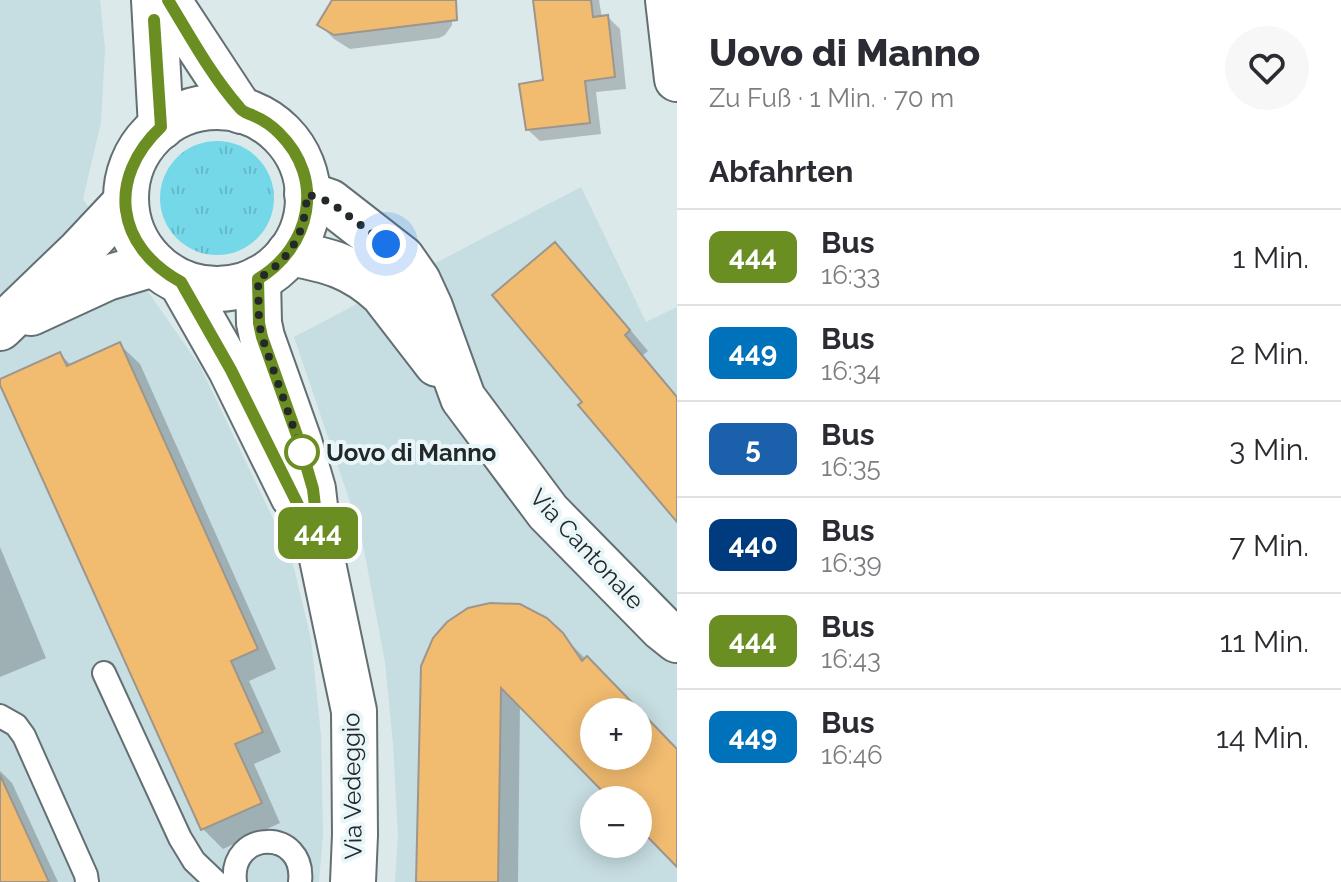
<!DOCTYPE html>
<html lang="de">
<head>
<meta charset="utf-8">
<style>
  body { margin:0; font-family:Raleway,sans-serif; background:#f7f7f7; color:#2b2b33; height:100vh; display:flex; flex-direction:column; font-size:30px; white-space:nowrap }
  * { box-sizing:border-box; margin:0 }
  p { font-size:26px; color:#7c7c81 }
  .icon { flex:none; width:44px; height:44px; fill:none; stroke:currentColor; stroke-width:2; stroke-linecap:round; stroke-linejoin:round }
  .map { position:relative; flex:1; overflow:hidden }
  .details { display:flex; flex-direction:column; background:#fff; width:664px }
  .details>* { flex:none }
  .badge { padding:0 16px; border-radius:12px; font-size:28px; line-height:52px }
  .controls { position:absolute; left:580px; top:698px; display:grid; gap:16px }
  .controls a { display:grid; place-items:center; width:72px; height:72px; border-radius:50%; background:#fff; box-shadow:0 4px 20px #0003; font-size:40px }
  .you { position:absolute; width:40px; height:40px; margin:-20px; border:6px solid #fff; border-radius:50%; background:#1a73e8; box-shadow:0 0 0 12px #1a73e833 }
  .map>.badge { position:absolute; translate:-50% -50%; box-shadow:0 0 0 4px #fff }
  h2 { padding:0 32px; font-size:30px; line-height:72px }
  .round { display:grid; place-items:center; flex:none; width:84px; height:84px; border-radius:42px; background:#f7f7f7 }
  .headline { display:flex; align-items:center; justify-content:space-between; height:136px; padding:0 32px }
  h1 { font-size:38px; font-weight:800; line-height:60px }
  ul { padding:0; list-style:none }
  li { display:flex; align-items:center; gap:24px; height:96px; padding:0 32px; border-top:2px solid #e1e1e2 }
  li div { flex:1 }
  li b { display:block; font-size:30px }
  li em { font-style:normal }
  li .badge { min-width:88px; font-weight:700; text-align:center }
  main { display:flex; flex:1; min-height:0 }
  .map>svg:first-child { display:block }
  .built { fill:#c6dde1; fill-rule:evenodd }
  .grass { fill:url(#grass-tufts) }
  .shadow { fill:#0003; fill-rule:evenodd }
  .building { fill:#f2bc70; stroke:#9d968d; stroke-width:2; fill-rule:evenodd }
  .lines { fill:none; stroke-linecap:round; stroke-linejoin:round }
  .service-casing { stroke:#636f72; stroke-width:26 }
  .minor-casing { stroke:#636f72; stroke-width:48 }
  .secondary-casing { stroke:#636f72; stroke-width:48 }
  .service { stroke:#fff; stroke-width:22 }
  .minor { stroke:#fff; stroke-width:44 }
  .secondary { stroke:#fff; stroke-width:44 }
  .line-casing { stroke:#fff; stroke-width:18 }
  .line { stroke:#6b8e23; stroke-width:12 }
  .walk { stroke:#232829; stroke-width:8; stroke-dasharray:0 14.4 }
  .stop-dot { fill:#fff; stroke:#6b8e23; stroke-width:4 }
  .labels { text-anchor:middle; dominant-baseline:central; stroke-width:8; stroke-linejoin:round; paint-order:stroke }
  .stop-label { font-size:24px; font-weight:bold; fill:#232829; stroke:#e8f6f9; text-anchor:start }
  .street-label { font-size:24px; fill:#232829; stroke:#e8f6f9 }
</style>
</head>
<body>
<main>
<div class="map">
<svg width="677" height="882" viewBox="0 0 677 882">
  <defs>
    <pattern id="grass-tufts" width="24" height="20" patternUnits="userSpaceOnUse" patternTransform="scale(2)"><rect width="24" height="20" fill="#75d8e9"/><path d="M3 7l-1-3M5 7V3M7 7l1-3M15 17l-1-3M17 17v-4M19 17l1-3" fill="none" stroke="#65b9c8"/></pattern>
  </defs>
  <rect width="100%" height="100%" fill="#dbe9eb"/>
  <!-- built -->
  <g class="built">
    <polygon points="0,0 100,0 105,49 101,122 83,199 200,366 291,556 311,639 321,735 323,835 319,882 0,882"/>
    <path d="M581,187L646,322L677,307V882H395L398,836L393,744L385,662L361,534L294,337ZM594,712H638V756H594ZM594,800H638V844H594Z"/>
  </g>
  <!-- grass -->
  <circle class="grass" cx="217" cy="198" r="57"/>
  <!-- shadow -->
  <g class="shadow">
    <polygon points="335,0 440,0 452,15 452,25 445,35 439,38 350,49 334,39 320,25"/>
    <polygon points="535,0 599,0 602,18 608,17 620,29 626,89 596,92 601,134 540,141 528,130 545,82"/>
    <polygon points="555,245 575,264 648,351 643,355 677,396 677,518 585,402"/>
    <polygon points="120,345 140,364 276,669 249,681 281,752 254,764 280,823 223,849 203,829 60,354 72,366"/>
    <polygon points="0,547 46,658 0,677"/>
    <path d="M546,619L677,751V864L638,825V800H614L520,704L518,882H418L420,726ZM594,712H638V756H594Z"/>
    <polygon points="0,771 12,783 58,882 0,882"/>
  </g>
  <!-- building -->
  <g class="building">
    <polygon points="332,0 456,0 457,20 334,35 317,25"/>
    <polygon points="533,0 591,0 593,17 608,15 615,77 585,81 590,123 526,130 519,84 543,80"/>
    <polygon points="555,242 630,330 625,335 677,397 677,522 578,405 582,402 492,295"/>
    <polygon points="120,342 258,649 231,661 263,732 235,744 262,803 201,830 0,385 0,379 60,352 67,366"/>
    <path d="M490,603L520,604L547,618L563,633L582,661L587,656L677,749V867L638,827V800H611L501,688L498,882H416L421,666L433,638L447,622L468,608ZM594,712H638V756H594Z"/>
    <polygon points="0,775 49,882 0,882"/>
  </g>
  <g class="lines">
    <defs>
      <g id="service">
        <polyline points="104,673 180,838 194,861 216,882"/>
        <polyline points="0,716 16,725 24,736 86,875 87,882"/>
        <path d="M235,882C229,829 306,828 300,882"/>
      </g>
      <g id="minor">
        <polyline points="668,0 677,79"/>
        <polyline points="31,313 107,278 154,264"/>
        <polyline points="0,328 80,251 126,202"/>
      </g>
      <g id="secondary">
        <polyline points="154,0 161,127"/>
        <polyline points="168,0 241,111"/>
        <circle cx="217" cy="198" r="91"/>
        <polyline points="307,194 330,202 402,258 418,281 430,307 463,398 548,512 662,628 677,640"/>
        <path d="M289,253C328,260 353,266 383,294L437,364"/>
        <polyline points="258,279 259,323 262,337 299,441 313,489 320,549 354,711 355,835 353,882"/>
        <polyline points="181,282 231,370 293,496"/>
      </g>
    </defs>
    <!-- service casing -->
    <use href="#service" class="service-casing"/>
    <!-- minor casing -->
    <use href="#minor" class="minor-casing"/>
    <!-- secondary casing -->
    <use href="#secondary" class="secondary-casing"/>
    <!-- service -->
    <use href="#service" class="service"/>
    <!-- minor -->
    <use href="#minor" class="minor"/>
    <!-- secondary -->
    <use href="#secondary" class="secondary"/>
  </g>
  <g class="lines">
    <defs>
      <path id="line" d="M154,20L161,127C107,178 115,246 181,282L231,370L320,549L313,489L299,441L262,337L259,323L258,279C311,247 326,179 279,133C272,126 264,120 254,116C248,113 243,113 239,107C211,75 190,36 168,0"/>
    </defs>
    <!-- line casing -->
    <use href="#line" class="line-casing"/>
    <!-- line -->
    <use href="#line" class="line"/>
    <!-- walk -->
    <path class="walk" d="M302,452L262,337L259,323L258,279C292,258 305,233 307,194L330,202L386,244"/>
  </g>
  <!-- markers -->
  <circle class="stop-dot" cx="302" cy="452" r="16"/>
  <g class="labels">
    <!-- stop labels -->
    <g class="stop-label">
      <text x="326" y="452">Uovo di Manno</text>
    </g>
    <!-- street labels -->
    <g class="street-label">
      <text transform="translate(587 549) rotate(47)">Via Cantonale</text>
      <text transform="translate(352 786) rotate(-91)">Via Vedeggio</text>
    </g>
  </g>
</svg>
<div class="controls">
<a>+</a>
<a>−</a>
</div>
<div class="you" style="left:386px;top:244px"></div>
<b class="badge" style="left:318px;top:533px;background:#6b8e23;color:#fff">444</b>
</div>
<section class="details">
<div class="headline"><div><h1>Uovo di Manno</h1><p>Zu Fuß · 1 Min. · 70 m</p></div><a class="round"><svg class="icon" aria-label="heart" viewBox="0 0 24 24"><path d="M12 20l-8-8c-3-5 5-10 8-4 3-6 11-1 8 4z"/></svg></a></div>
<h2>Abfahrten</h2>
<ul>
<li><span class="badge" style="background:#6b8e23;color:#fff">444</span><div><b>Bus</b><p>16:33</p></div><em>1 Min.</em></li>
<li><span class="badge" style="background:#0072bc;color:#fff">449</span><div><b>Bus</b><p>16:34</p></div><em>2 Min.</em></li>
<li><span class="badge" style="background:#1b60ab;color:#fff">5</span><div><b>Bus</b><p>16:35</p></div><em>3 Min.</em></li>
<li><span class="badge" style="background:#003b80;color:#fff">440</span><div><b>Bus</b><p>16:39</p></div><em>7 Min.</em></li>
<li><span class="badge" style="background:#6b8e23;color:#fff">444</span><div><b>Bus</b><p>16:43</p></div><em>11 Min.</em></li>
<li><span class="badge" style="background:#0072bc;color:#fff">449</span><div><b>Bus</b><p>16:46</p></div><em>14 Min.</em></li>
</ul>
</section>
</main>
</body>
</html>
